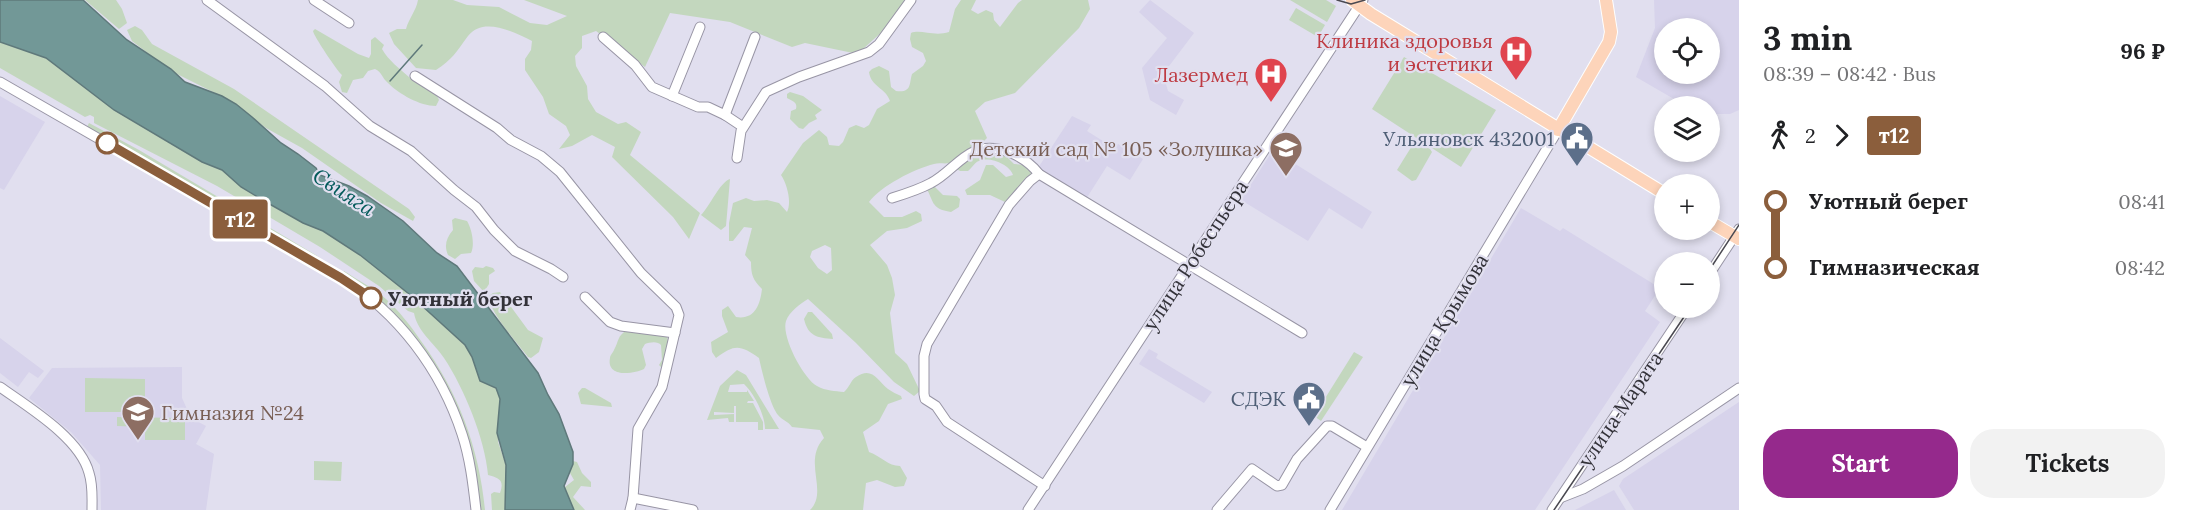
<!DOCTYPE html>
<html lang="en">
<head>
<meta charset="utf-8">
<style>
  body { margin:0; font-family:Lora,serif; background:#f2f2f2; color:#202124; height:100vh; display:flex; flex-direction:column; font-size:22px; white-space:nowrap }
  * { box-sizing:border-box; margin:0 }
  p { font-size:20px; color:#757577 }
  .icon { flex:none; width:33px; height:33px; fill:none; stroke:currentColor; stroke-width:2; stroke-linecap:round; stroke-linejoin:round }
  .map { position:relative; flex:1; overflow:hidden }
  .sheet { display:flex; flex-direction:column; background:#fff; width:450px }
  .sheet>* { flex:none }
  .badge { padding:0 12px; border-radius:4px; font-size:21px; line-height:39px }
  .buttons { position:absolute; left:1654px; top:18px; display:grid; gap:12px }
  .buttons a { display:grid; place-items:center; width:66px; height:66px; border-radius:50%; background:#fff; box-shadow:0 3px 9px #0003; font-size:30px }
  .map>.badge { position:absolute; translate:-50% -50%; box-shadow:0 0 0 3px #fff }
  .legs { display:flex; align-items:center; gap:9px; height:66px; padding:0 24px; font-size:20px }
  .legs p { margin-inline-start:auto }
  .head { display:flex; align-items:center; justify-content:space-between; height:102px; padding:0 24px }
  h1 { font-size:33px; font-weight:700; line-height:45px }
  .action { display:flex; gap:12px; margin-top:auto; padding:12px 24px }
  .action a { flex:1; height:69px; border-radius:24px; background:#95298c; color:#fff; font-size:24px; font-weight:700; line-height:69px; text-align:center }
  .action a+a { background:#f2f2f2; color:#202124 }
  ul { padding:0 24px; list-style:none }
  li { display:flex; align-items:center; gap:21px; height:66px; font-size:22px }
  li i { display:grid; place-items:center; width:9px; height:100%; margin:0 8px; background:currentColor }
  li i::after { content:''; width:15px; height:15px; margin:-8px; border:4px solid; border-radius:50%; background:#fff }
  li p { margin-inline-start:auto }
  li:first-child i { background:linear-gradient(#0000 50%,currentColor 0) }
  li:last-child i { background:linear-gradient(currentColor 50%,#0000 0) }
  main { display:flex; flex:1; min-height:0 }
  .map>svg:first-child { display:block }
  .built { fill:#d7d3eb; fill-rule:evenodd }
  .green { fill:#c3d7be; fill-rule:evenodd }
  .water { fill:#729897; stroke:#5f797b; stroke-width:1.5 }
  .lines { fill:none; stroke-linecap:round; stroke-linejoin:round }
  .stream { stroke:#5f797b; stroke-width:1.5 }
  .minor-casing { stroke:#9895a5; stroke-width:11 }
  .major-casing { stroke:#fff; stroke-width:14 }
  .minor { stroke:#fff; stroke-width:9 }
  .major { stroke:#fdd4ba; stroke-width:12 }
  .tram { stroke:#4a4951; stroke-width:1.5 }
  .line-1-casing { stroke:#fff; stroke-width:14 }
  .line-1 { stroke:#8b5e3c; stroke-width:9 }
  .stop-1-dot { fill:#fff; stroke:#8b5e3c; stroke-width:3 }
  .labels { text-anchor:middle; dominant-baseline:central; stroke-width:4.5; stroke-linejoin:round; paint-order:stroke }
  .health-label { font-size:20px; fill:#be3a42; stroke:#e1dfef; text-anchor:end }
  .service-label { font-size:20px; fill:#4e5e75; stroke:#e1dfef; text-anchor:end }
  .education-label { font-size:20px; fill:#785e54; stroke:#e1dfef; text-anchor:end }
  .street-label { font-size:20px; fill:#333239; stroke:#e1dfef }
  .stop-label { font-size:20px; font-weight:bold; fill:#333239; stroke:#e1dfef; text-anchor:start }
  .water-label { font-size:21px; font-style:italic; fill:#045b5b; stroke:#e1dfef }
</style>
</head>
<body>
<main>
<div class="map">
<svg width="1739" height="510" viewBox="0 0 1739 510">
  <rect width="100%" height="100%" fill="#e1dfef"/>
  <!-- built -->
  <g class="built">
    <polygon points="1150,0 1194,33 1163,74 1168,91 1184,100 1176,115 1150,100 1142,68 1167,38 1139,12"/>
    <path d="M1654,0H1739V110L1730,114H1717L1710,117V106H1686L1636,77L1655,28ZM1665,28H1710V74H1665Z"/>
    <polygon points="0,96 45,122 4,190 0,188"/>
    <polygon points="1072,116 1091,125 1087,131 1114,148 1118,144 1143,159 1130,180 1107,166 1086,199 1038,168"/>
    <polygon points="1273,150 1372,212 1362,229 1329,208 1308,241 1241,200"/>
    <polygon points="1521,208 1560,231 1563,228 1660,288 1645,311 1660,322 1535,510 1342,510"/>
    <polygon points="0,338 44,371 38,378 29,372 18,387 0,373"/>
    <polygon points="1149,349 1158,354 1156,358 1212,392 1204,403 1139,364"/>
    <polygon points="182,367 182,398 191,418 206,426 196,444 214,454 206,510 101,510 100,465 71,432 29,398 52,368"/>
    <polygon points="1739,402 1739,510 1634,510 1619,486 1623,479"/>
    <polygon points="1614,490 1626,510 1575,510"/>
  </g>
  <!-- green -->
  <g class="green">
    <polygon points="85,0 116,0 122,9 127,23 119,29"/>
    <path d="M418,0H453L467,5L499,7L530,23L547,25L567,16L524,0H906L884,30L863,49L853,53L805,43L792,47L730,22L670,13L645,67L596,31L582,36V48L575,56L576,66L587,86L588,99L596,112L618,124L626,122L641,132L630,155L700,213L689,239L673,217L612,157L615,147L592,135L572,146L559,149L570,135L566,126L549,114L543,97L525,70V59L531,50L532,41C514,32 483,16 468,36C457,51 452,60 436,70L416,68L394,44L389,33L397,29H406C409,18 416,11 418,0Z"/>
    <path d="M961,0H976L971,10L978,14L986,10L993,13L994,20L1000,27L1018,3L1022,0H1088L1090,9L1079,28L1015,93L985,102L975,111L987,138C978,147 964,157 952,162C946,165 940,162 934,164C914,169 881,186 869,202L884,217H902L916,211L921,214L922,221L907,228L887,231L870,245L887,265L892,278L895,295L890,313L895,353L907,364L920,391L914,396L894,382L856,343L808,299C800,304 789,312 786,321C781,337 804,379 817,386C826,391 835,391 844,392C850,387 850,381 856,377C872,366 877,380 888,389C892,392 897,394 901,396L902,399L888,404L879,421L863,432L869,452C881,456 888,466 900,466L907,478L904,486L895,487L877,480L866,483L863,510H810C829,491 802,462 824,438L820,430L792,427C788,421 782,420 778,415C770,405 762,372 759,358C740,345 735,344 716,358L712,352L711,342L728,332L722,316V310L728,306L736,317C754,320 760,306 762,289C753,280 751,275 751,262L745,255L752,228L744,227L733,241H729V223L733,203L746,198L754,201L767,200L779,203L787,212C792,202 787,184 781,175L803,143L819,130L827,137L829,145L839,146L843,142L849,128L856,125L864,128L869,125L877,109L890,101C886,88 871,87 869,72L872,69L879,66L889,71L891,87L896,91C912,93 909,84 912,74L923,66L926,61L923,53L912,47L910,39L911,33C921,29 934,37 949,32L955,9ZM825,245L831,248L832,270L827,274L818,268L810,257L812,251Z"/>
    <polygon points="1290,0 1326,0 1336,6 1327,22"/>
    <polygon points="1296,8 1325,25 1318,37 1289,20"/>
    <polygon points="135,26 142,30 152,44 234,89 409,209 415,217 413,221 381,203 302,148 266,128 225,98 171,71 132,41 127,30"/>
    <path d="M315,29L358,54L369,58L371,54V40L375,37L384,45L382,49C388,60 400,69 409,77C418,86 434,86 439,100L436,106C420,106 399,94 388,83C382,78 382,72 375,69L368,71L363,78L353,80L347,93L342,92L339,82L342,75C338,72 313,35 313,31Z"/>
    <path d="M0,42L46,58L114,110L202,162L222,170L241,187L266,202L303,223L323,231L360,255L409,294L465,345L472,357L480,381L496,388L500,399L498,442L506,465L505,510H492L491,494L494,492L500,493C505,479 498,478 488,475C485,439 464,388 444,358C434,343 417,331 414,313L408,311L379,286L320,247L217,186L94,123V117L90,115L85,117L0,68Z"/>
    <polygon points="1404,57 1496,110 1461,167 1372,109"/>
    <path d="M790,92L803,96L822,110L815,115L817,119L809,123L803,129L799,128L790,119L791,111L796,109C798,102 792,101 787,98V94Z"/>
    <polygon points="89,123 139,150 319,257 305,252 87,127"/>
    <polygon points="1415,141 1430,149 1432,152 1416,180 1412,181 1397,170"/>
    <path d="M995,152L1005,155L1014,164L1026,165L1032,173L1005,202L990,195H967L965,190L980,180L986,165H993L1006,177L1013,175C1010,165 990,156 979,161C975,162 972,168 968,171H960L957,169L973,154Z"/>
    <path d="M730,179L726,226L721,230L701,215C710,206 720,182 730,179Z"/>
    <path d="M933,185L943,195L957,196L960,199L959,207L951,212C930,209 934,200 926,188Z"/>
    <path d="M455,218L467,221C472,229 475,245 471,253L461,254L455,259L448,255C444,246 446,238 453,230L452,220Z"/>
    <polygon points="486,266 493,268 495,271 489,275 489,284 484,292 474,281 472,271 475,267 483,268"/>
    <path d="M344,271C358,280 373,288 386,299C399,311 411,326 421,341C458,392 479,447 485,510H481L476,472L469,442L405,327L376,296L342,274Z"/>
    <path d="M500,292L528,330L543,338L539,352L531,358L528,357C517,343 489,312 489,296L493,293Z"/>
    <path d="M808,312H812L832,334L833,339C817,338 808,336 804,319Z"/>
    <path d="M627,330L667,335L668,342L662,368L659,365L662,360L661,345C658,341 650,342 645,344L642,349L646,365L644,369C634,374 606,378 610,358C610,355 613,353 614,350C619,341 617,336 627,330Z"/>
    <polygon points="1354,352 1363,357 1321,421 1314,416"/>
    <path d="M737,370L746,375L779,429H765C765,415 754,393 744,384L730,385L728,392H747V390L754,401H748L747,403H753L763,422V430H758V422H736V406H734V413L714,412V415L734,414V422H729L728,418L707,420L720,386Z"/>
    <polygon points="85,378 145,379 145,412 85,412"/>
    <polygon points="585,388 611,403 612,407 581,404 578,393 582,388"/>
    <polygon points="117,417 185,418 185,440 145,440 145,427 117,426"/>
    <polygon points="314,461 342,462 341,481 314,480"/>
    <polygon points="573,461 577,462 582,473 591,482 591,487 581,486 573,497 585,510 572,510 567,501 565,487 574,480 570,473"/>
  </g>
  <!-- water -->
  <polygon class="water" points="0,0 83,0 127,40 171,69 185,82 222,96 236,104 252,117 281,143 298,154 316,168 320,175 349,186 367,196 403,221 437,253 457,266 538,373 548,395 559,414 573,452 573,464 564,486 574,510 505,510 506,465 497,433 500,399 496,388 480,381 472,357 465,345 409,294 360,255 323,231 303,223 266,202 241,187 222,170 202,162 114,110 46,58 0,42"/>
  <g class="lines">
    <!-- stream -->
    <polyline class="stream" points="390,81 422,45"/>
    <defs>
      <g id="minor">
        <polyline points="207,0 325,86 370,126 411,151 454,190 476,207 494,230 515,251 551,269 563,277"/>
        <polyline points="314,0 349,23"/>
        <polyline points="603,37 635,65 652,87 698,107 708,107 725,115 743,127"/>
        <polyline points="415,76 497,128 511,140 541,156 560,172 641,273 676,307 679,315 662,387 638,429 633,498 630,510"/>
        <path d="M0,82L341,278C398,312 441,370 462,434C470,458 473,484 476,510"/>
        <polyline points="672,96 700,27"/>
        <polyline points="725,115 755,37"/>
        <polyline points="737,158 741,131 766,92 799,77 869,52 879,44 911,0"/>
        <polyline points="1039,174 1030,181 1009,205 927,344 924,356 924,394 925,399 936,406 947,422 1045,486"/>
        <path d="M892,198C905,194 920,189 931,183C947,175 958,159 973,152C995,141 1025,156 1039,174L1302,333"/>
        <polyline points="1710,273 1739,229"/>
        <polyline points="585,297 610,322 621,326 675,333"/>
        <path d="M0,387C28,407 80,438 89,473C93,485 92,497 92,510"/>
        <polyline points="633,498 693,510"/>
        <polyline points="1560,498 1583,489 1623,466 1739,388"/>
        <polyline points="1028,510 1363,0"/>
        <polyline points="1217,510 1252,469 1277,486 1282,485 1297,459 1327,426 1332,426 1367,447"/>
        <polyline points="1330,510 1558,130"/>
        <polyline points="1552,510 1687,308"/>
      </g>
      <g id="major">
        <polyline points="1352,0 1371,14 1665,194"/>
        <polyline points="1558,130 1609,42 1611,32 1606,0"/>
        <polyline points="1710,222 1739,239"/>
      </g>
    </defs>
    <!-- minor casing -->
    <use href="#minor" class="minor-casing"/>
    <!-- major casing -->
    <use href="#major" class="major-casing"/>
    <!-- minor -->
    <use href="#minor" class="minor"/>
    <!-- major -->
    <use href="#major" class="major"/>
    <!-- tram -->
    <g class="tram">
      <polyline points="1337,0 1351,4 1365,0"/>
      <polyline points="1710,269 1739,225"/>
      <polyline points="1554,510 1690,308"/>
    </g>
  </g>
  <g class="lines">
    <defs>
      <polyline id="line-1" points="107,143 341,278 371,298"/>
    </defs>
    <!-- line-1 casing -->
    <use href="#line-1" class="line-1-casing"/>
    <!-- line-1 -->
    <use href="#line-1" class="line-1"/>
  </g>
  <!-- icons -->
  <defs>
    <symbol id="hospital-pin" viewBox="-11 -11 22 30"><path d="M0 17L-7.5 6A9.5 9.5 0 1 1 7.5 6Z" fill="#e0444e" stroke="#e1dfef"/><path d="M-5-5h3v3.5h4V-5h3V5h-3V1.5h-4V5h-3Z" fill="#fff"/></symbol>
    <symbol id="civic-pin" viewBox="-11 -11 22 30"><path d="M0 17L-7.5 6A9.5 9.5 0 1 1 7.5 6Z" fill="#5c6f8a" stroke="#e1dfef"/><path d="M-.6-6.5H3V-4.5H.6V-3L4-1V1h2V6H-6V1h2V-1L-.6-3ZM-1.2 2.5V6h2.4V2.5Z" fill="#fff"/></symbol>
    <symbol id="school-pin" viewBox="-11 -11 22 30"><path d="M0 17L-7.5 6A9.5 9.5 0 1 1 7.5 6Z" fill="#8d6e63" stroke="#e1dfef"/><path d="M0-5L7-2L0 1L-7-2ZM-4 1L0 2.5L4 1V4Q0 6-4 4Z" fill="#fff"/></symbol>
  </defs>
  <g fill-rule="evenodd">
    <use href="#hospital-pin" x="1497" y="33" width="38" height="52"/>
    <use href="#hospital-pin" x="1252" y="55" width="38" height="52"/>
    <use href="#civic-pin" x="1558" y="119" width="38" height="52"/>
    <use href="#school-pin" x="1267" y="129" width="38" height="52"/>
    <use href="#civic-pin" x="1290" y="379" width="38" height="52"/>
    <use href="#school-pin" x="119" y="393" width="38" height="52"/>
  </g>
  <!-- markers -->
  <g class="stop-1-dot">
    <circle cx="107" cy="143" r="10"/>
    <circle cx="371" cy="298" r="10"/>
  </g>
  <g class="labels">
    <!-- health labels -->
    <g class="health-label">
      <text x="1493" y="40">Клиника здоровья<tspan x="1493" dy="23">и эстетики</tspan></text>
      <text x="1248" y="74">Лазермед</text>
    </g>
    <!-- service labels -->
    <g class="service-label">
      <text x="1554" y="138">Ульяновск 432001</text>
      <text x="1286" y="398">СДЭК</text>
    </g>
    <!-- education labels -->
    <g class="education-label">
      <text x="1263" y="148">Детский сад № 105 «Золушка»</text>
      <text x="161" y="412" text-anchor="start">Гимназия №24</text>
    </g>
    <!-- street labels -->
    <g class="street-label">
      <text transform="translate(1195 255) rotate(-57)">улица Робеспьера</text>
      <text transform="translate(1444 320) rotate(-59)">улица Крымова</text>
      <text transform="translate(1620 409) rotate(-56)">улица Марата</text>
    </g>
    <!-- stop labels -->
    <g class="stop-label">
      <text x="388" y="298">Уютный берег</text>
    </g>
    <!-- water labels -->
    <g class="water-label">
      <text transform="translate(344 192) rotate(33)">Свияга</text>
    </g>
  </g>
</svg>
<div class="buttons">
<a><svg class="icon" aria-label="locate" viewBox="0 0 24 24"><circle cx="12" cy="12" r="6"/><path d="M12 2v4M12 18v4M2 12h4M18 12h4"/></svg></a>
<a><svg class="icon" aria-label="layers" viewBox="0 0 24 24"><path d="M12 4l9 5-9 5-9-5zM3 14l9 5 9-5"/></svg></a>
<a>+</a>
<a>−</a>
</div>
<b class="badge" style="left:240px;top:219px;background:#8b5e3c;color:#fff">т12</b>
</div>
<section class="sheet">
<div class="head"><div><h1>3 min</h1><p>08:39 – 08:42 · Bus</p></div><b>96 ₽</b></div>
<div class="legs"><svg class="icon" aria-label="walk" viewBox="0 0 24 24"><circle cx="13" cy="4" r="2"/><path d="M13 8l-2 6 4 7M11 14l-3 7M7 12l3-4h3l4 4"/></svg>2<svg class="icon" aria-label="forward" viewBox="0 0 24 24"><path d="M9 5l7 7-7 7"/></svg><b class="badge" style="background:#8b5e3c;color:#fff">т12</b></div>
<ul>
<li><i style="color:#8b5e3c"></i><b>Уютный берег</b><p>08:41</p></li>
<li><i style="color:#8b5e3c"></i><b>Гимназическая</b><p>08:42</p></li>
</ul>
<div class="action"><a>Start</a><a>Tickets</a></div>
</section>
</main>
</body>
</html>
